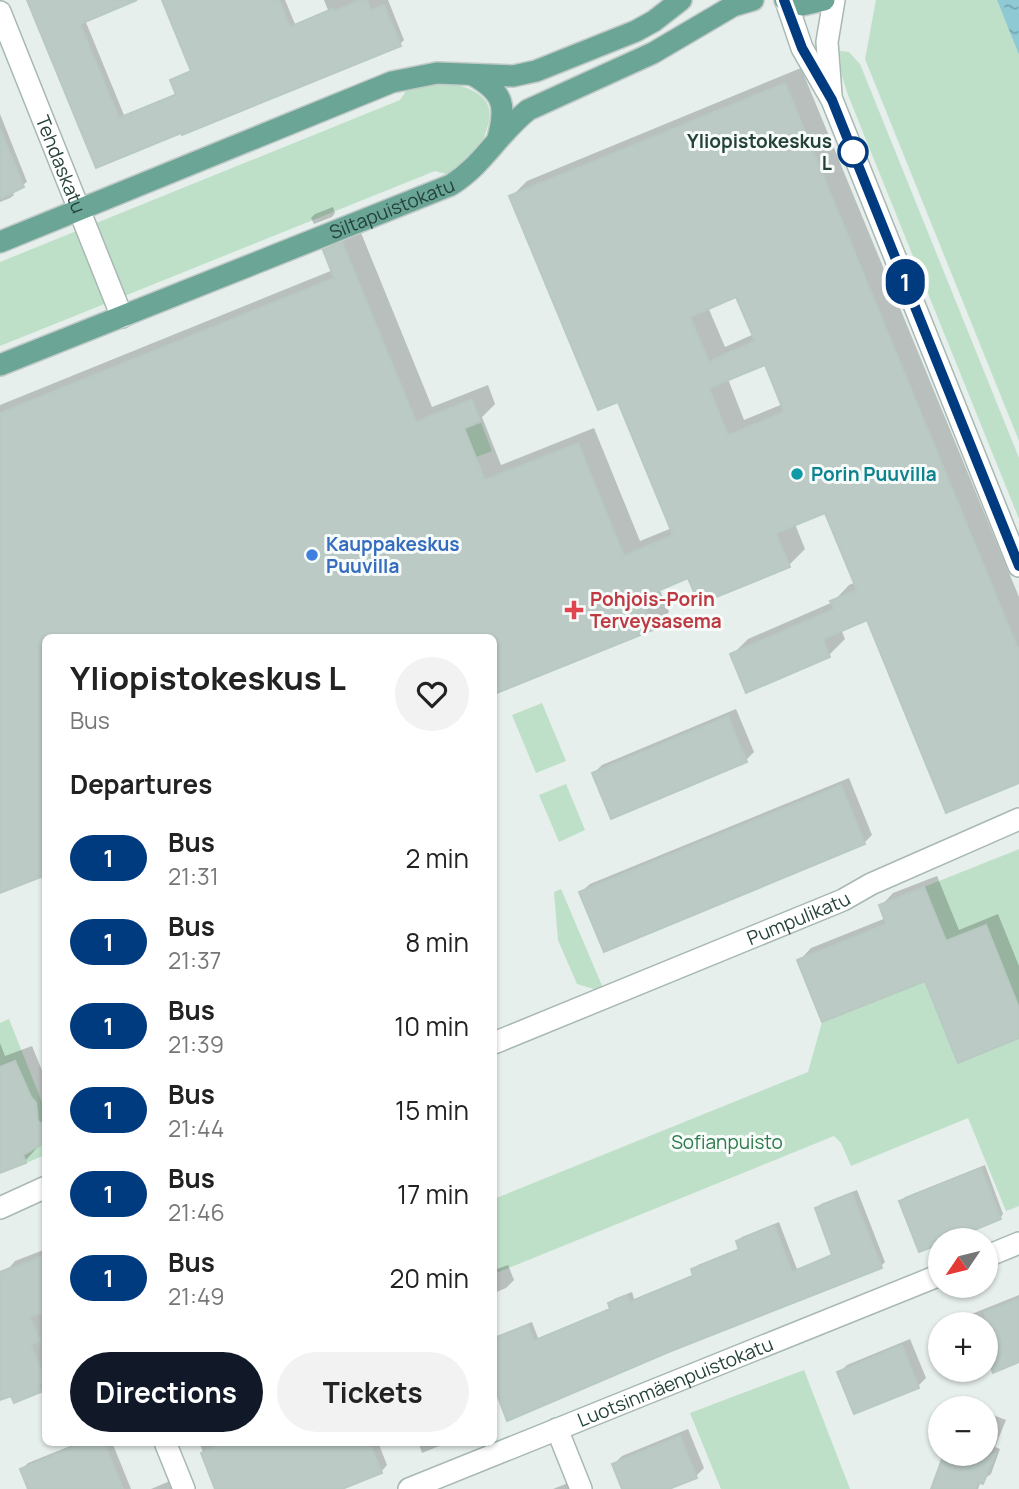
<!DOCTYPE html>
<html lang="en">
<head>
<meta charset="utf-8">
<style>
  body { margin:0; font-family:Manrope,sans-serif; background:#f2f2f2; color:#222; height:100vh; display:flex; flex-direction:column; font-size:26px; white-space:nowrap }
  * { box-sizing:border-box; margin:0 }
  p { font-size:23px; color:#767676 }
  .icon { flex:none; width:38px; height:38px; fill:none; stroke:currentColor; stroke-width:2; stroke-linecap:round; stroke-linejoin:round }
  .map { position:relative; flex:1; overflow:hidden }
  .drawer { position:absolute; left:42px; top:634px; width:455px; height:812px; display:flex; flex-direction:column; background:#fff; border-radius:10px; box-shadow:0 2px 5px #0004 }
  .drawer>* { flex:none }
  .badge { padding:0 14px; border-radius:23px; font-size:24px; line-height:46px }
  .needle { width:46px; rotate:235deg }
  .buttons { position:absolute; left:928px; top:1228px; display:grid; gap:14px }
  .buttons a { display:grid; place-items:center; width:70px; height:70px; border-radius:50%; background:#fff; box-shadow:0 2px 5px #0004; font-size:35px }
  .map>.badge { position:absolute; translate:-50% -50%; box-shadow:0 0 0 4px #fff }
  h2 { padding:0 28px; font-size:26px; line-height:63px }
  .round { display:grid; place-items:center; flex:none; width:74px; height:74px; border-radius:37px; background:#f2f2f2 }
  .overview { display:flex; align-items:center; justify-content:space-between; height:119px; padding:0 28px }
  h1 { font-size:33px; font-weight:700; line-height:52px }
  .action { display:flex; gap:14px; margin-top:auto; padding:14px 28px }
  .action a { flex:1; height:80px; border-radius:42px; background:#111827; color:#fff; font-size:28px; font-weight:700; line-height:80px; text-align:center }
  .action a+a { background:#f2f2f2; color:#222 }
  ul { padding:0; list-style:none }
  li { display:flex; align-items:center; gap:21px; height:84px; padding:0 28px }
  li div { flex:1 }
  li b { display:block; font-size:26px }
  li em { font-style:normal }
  li .badge { min-width:77px; font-weight:700; text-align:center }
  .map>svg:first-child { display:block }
  .green { fill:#bfe0c8 }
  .water { fill:url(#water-ripples) }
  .shadow { fill:#0003; fill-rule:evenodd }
  .building { fill:#bbcac4; stroke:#b8c9c2; stroke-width:2; fill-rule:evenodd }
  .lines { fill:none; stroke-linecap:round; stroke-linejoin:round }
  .minor-casing { stroke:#a8b8b2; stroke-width:24 }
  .major-casing { stroke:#c2cac8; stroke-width:24 }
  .minor { stroke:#fff; stroke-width:21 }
  .major { stroke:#6aa596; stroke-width:21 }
  .line-casing { stroke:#fff; stroke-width:16 }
  .line { stroke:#003b80; stroke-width:10 }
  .stop-dot { fill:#fff; stroke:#003b80; stroke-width:3.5 }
  .culture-dot { fill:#0f9aa8; stroke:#f7fbf9; stroke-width:2.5 }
  .shop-dot { fill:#3f7fe0; stroke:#f7fbf9; stroke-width:2.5 }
  .health-dot { fill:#e0444e; stroke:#f7fbf9; stroke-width:2.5 }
  .labels { text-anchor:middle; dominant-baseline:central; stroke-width:6; stroke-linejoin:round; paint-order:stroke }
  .stop-label { font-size:19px; font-weight:bold; fill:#24423a; stroke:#f7fbf9; text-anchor:end }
  .street-label { font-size:19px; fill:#24423a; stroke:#f7fbf9 }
  .culture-label { font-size:19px; font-weight:bold; fill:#0d838f; stroke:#f7fbf9; text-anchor:start }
  .shop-label { font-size:19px; font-weight:bold; fill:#366cbe; stroke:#f7fbf9; text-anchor:start }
  .health-label { font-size:19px; font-weight:bold; fill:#be3a42; stroke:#f7fbf9; text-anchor:start }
  .park-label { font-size:19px; fill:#2d7a4b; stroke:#f7fbf9 }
</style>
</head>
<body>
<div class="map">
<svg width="1019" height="1489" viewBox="0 0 1019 1489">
  <defs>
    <pattern id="water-ripples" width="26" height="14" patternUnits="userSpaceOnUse" patternTransform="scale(1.75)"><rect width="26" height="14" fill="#8ec9d4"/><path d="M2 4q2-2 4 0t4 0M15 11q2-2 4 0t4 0" fill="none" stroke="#74a5ad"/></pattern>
  </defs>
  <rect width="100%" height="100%" fill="#e6efeb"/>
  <!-- green -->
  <g class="green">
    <polygon points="876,0 997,0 1019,55 1019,441 865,59"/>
    <polygon points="840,51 849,52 860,64 1019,458 1019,519 848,95 841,73"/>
    <path d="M430,82C457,83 501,90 487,128C485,134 483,143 479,148C471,158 460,166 450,175L435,171L0,346V262L400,100L408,88Z"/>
    <polygon points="481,423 492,451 476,457 465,429"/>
    <polygon points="542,703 566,761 536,773 512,715"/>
    <polygon points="566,784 585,830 559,842 539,795"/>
    <polygon points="1019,849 1019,1008 986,926 946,941 924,887"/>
    <polygon points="561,889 603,988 597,990 577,984 558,940 554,892"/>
    <polygon points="925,981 958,1063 1019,1038 1019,1206 1006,1211 968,1118 851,1166 841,1143 834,1136 494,1274 494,1199 808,1072 822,1022"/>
    <polygon points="9,1019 45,1110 45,1155 26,1163 0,1098 0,1023"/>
    <polygon points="804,1370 850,1489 721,1489 690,1413"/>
  </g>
  <!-- water -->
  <polygon class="water" points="997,0 1019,0 1019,55"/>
  <!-- shadow -->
  <g class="shadow">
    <polygon points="29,0 125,0 85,20 124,115 177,93 172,81 192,70 163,0 285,0 295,24 328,10 324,0 388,0 404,40 400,44 97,165"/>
    <path d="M801,68L1019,597V781L868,617L841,629L845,639L829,655L747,691L732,655L748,639L833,602L849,585L856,582L826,511L795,524L805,549L789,565L689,576L659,588L669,612L653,628L494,692V637H46L0,891V405L333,270L325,251L341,235L359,228L432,407L488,385L495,404L482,417L501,465L594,428L640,541L672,528L619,400L511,197L527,181ZM737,295L754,334L725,347L708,307ZM766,363L783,404L744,420L728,379Z"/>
    <polygon points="0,114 27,182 12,192 14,195 10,198 0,202"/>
    <polygon points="333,207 335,213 332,217 314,224 311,218 315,214"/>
    <polygon points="736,709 754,752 746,760 594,773 602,765"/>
    <polygon points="849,778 872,835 864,843 581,892 590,884"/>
    <polygon points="937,876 959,930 998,914 1019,966 1019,1036 926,978 799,961 811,948 886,918 881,906 893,893"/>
    <polygon points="0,1043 5,1056 32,1046 46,1080 46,1138 25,1161 0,1172"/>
    <polygon points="985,1165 1003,1214 1000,1218 940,1241 901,1201 905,1197"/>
    <polygon points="857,1190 885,1262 881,1266 508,1418 494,1382 494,1337 532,1322 538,1338 611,1308 610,1304 614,1299 632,1292 634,1299 695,1274 693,1270 698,1265 740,1248 738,1241 742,1237 779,1222 797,1269 834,1254 817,1209 821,1204"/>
    <polygon points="46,1249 46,1309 43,1310 46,1316 46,1389 15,1401 12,1393 0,1394 0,1271 10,1267 15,1261"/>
    <polygon points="508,1265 514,1280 506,1288 494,1293 494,1270"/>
    <polygon points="1019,1295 1019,1361 985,1325 956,1325 964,1317"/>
    <polygon points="910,1339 926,1378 918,1386 839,1373 847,1365"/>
    <polygon points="985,1412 1006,1420 995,1447 1000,1449 991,1474 981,1481 978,1489 933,1489 985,1454"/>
    <polygon points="688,1429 704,1468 696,1476 664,1489 624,1489 614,1464 622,1456"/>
    <polygon points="80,1442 112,1442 131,1489 30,1489 22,1469 28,1463"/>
    <polygon points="199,1442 378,1442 387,1465 381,1472 337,1489 217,1489"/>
    <polygon points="418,1442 449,1442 422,1453"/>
    <polygon points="170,1481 173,1489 151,1489"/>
    <polygon points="568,1483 570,1489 553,1489"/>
  </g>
  <!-- building -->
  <g class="building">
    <polygon points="27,0 137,0 80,24 119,118 176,95 170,80 191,71 162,0 279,0 290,27 334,8 335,11 361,0 367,0 371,10 384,5 401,46 182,135 181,133 96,168"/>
    <path d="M785,83L1019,651V783L946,813L867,620L823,639L830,657L746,693L730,654L834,609L830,601L857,590L825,513L776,533L790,567L699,604L688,578L641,598L653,630L494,694V637H46V875L0,893V413L334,278L323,250L342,242L416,422L472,399L480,421L464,428L485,480L578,443L624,556L673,535L618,402L598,410L509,196ZM736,297L755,341L709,362L690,317ZM765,365L784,412L728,435L709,388Z"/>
    <polygon points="0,129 24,187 0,199"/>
    <polygon points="728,716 747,762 611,819 592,773"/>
    <polygon points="841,785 865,844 604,952 579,892"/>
    <polygon points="924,887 946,941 986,925 1019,1008 1019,1038 958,1063 925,981 822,1022 797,960 886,924 879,905"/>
    <polygon points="15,1061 31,1097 36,1103 38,1121 46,1127 46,1142 23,1155 26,1163 0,1173 0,1067"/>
    <polygon points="981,1168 1001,1219 948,1241 940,1241 940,1244 919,1252 899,1201"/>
    <polygon points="852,1193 882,1268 671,1351 507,1421 494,1386 494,1339 528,1325 534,1341 610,1309 608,1303 627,1295 630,1302 693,1276 691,1269 739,1250 736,1241 774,1225 792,1272 832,1255 815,1208"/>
    <polygon points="46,1255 46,1311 30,1317 40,1341 31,1345 46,1382 38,1384 41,1392 14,1403 11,1396 0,1400 0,1273"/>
    <polygon points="1019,1299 1019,1362 993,1373 990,1363 985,1365 985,1312"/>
    <polygon points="902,1345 919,1388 854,1414 837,1372"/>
    <polygon points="680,1436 697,1478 669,1489 622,1489 612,1464"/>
    <polygon points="87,1442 104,1442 123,1489 28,1489 20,1469"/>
    <polygon points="213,1442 369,1442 382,1473 342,1489 215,1489 201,1453 215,1447"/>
    <polygon points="944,1454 995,1454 983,1484 978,1482 975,1489 931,1489"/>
  </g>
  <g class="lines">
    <defs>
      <g id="minor">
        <polyline points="786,1 802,48 832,100 1019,566"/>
        <path id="s1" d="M0,12L122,317"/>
        <polyline points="831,95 827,42 834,0"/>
        <path id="s2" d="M494,1043L843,900L871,884L1019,819"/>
        <polyline points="0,1208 46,1187"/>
        <polyline points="985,1257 1019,1243"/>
        <polyline points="557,1429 581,1489"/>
        <polyline points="165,1442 184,1489"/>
        <path id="s3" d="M409,1489L940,1275"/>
      </g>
      <g id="major">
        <polyline points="785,0 802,5 824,0"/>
        <path d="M473,75C503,92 507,105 498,138"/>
        <polyline points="0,242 392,82 437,73 513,76 536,71 636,31 654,21 681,0"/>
        <path id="s4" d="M0,365L451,185C485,163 497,135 528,110L653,53L733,6L753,0"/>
      </g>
    </defs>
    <!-- minor casing -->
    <use href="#minor" class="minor-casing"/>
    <!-- major casing -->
    <use href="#major" class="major-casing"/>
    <!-- minor -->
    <use href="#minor" class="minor"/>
    <!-- major -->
    <use href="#major" class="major"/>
  </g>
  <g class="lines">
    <defs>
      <polyline id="line" points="784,0 802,48 832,100 1019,566"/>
    </defs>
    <!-- line casing -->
    <use href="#line" class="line-casing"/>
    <!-- line -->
    <use href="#line" class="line"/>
  </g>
  <!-- markers -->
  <circle class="stop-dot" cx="853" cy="152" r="14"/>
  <circle class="culture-dot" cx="797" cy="474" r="7"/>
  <circle class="shop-dot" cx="312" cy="555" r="7"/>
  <path class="health-dot" d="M570.5 599.5h7v7h7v7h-7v7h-7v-7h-7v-7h7z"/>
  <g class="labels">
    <!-- stop labels -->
    <g class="stop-label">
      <text x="832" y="141">Yliopistokeskus<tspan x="832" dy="22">L</tspan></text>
    </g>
    <!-- street labels -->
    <g class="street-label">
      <text stroke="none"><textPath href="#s1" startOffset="164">Tehdaskatu</textPath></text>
      <text stroke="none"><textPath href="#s4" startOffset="422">Siltapuistokatu</textPath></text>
      <text stroke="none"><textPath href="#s2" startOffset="329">Pumpulikatu</textPath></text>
      <text stroke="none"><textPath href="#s3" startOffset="287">Luotsinmäenpuistokatu</textPath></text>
    </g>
    <!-- culture labels -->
    <g class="culture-label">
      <text x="811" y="474">Porin Puuvilla</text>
    </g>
    <!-- shop labels -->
    <g class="shop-label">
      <text x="326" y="544">Kauppakeskus<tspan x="326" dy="22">Puuvilla</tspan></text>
    </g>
    <!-- health labels -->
    <g class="health-label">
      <text x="590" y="599">Pohjois-Porin<tspan x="590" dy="22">Terveysasema</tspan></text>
    </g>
    <!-- park labels -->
    <g class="park-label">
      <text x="727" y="1142">Sofianpuisto</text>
    </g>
  </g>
</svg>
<div class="buttons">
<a><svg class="needle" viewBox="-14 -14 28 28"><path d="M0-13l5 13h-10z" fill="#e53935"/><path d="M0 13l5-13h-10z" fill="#767676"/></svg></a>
<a>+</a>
<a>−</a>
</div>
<b class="badge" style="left:905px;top:282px;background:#003b80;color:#fff">1</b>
<section class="drawer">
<div class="overview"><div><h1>Yliopistokeskus L</h1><p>Bus</p></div><a class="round"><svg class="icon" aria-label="heart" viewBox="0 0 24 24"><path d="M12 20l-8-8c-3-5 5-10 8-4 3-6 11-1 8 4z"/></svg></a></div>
<h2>Departures</h2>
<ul>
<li><span class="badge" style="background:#003b80;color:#fff">1</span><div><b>Bus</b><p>21:31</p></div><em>2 min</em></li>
<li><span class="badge" style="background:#003b80;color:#fff">1</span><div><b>Bus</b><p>21:37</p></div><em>8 min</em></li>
<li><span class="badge" style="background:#003b80;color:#fff">1</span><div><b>Bus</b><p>21:39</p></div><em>10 min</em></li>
<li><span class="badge" style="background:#003b80;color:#fff">1</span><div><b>Bus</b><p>21:44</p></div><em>15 min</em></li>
<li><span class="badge" style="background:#003b80;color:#fff">1</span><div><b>Bus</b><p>21:46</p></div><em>17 min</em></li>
<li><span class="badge" style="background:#003b80;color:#fff">1</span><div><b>Bus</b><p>21:49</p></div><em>20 min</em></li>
</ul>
<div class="action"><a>Directions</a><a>Tickets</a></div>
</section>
</div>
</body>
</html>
